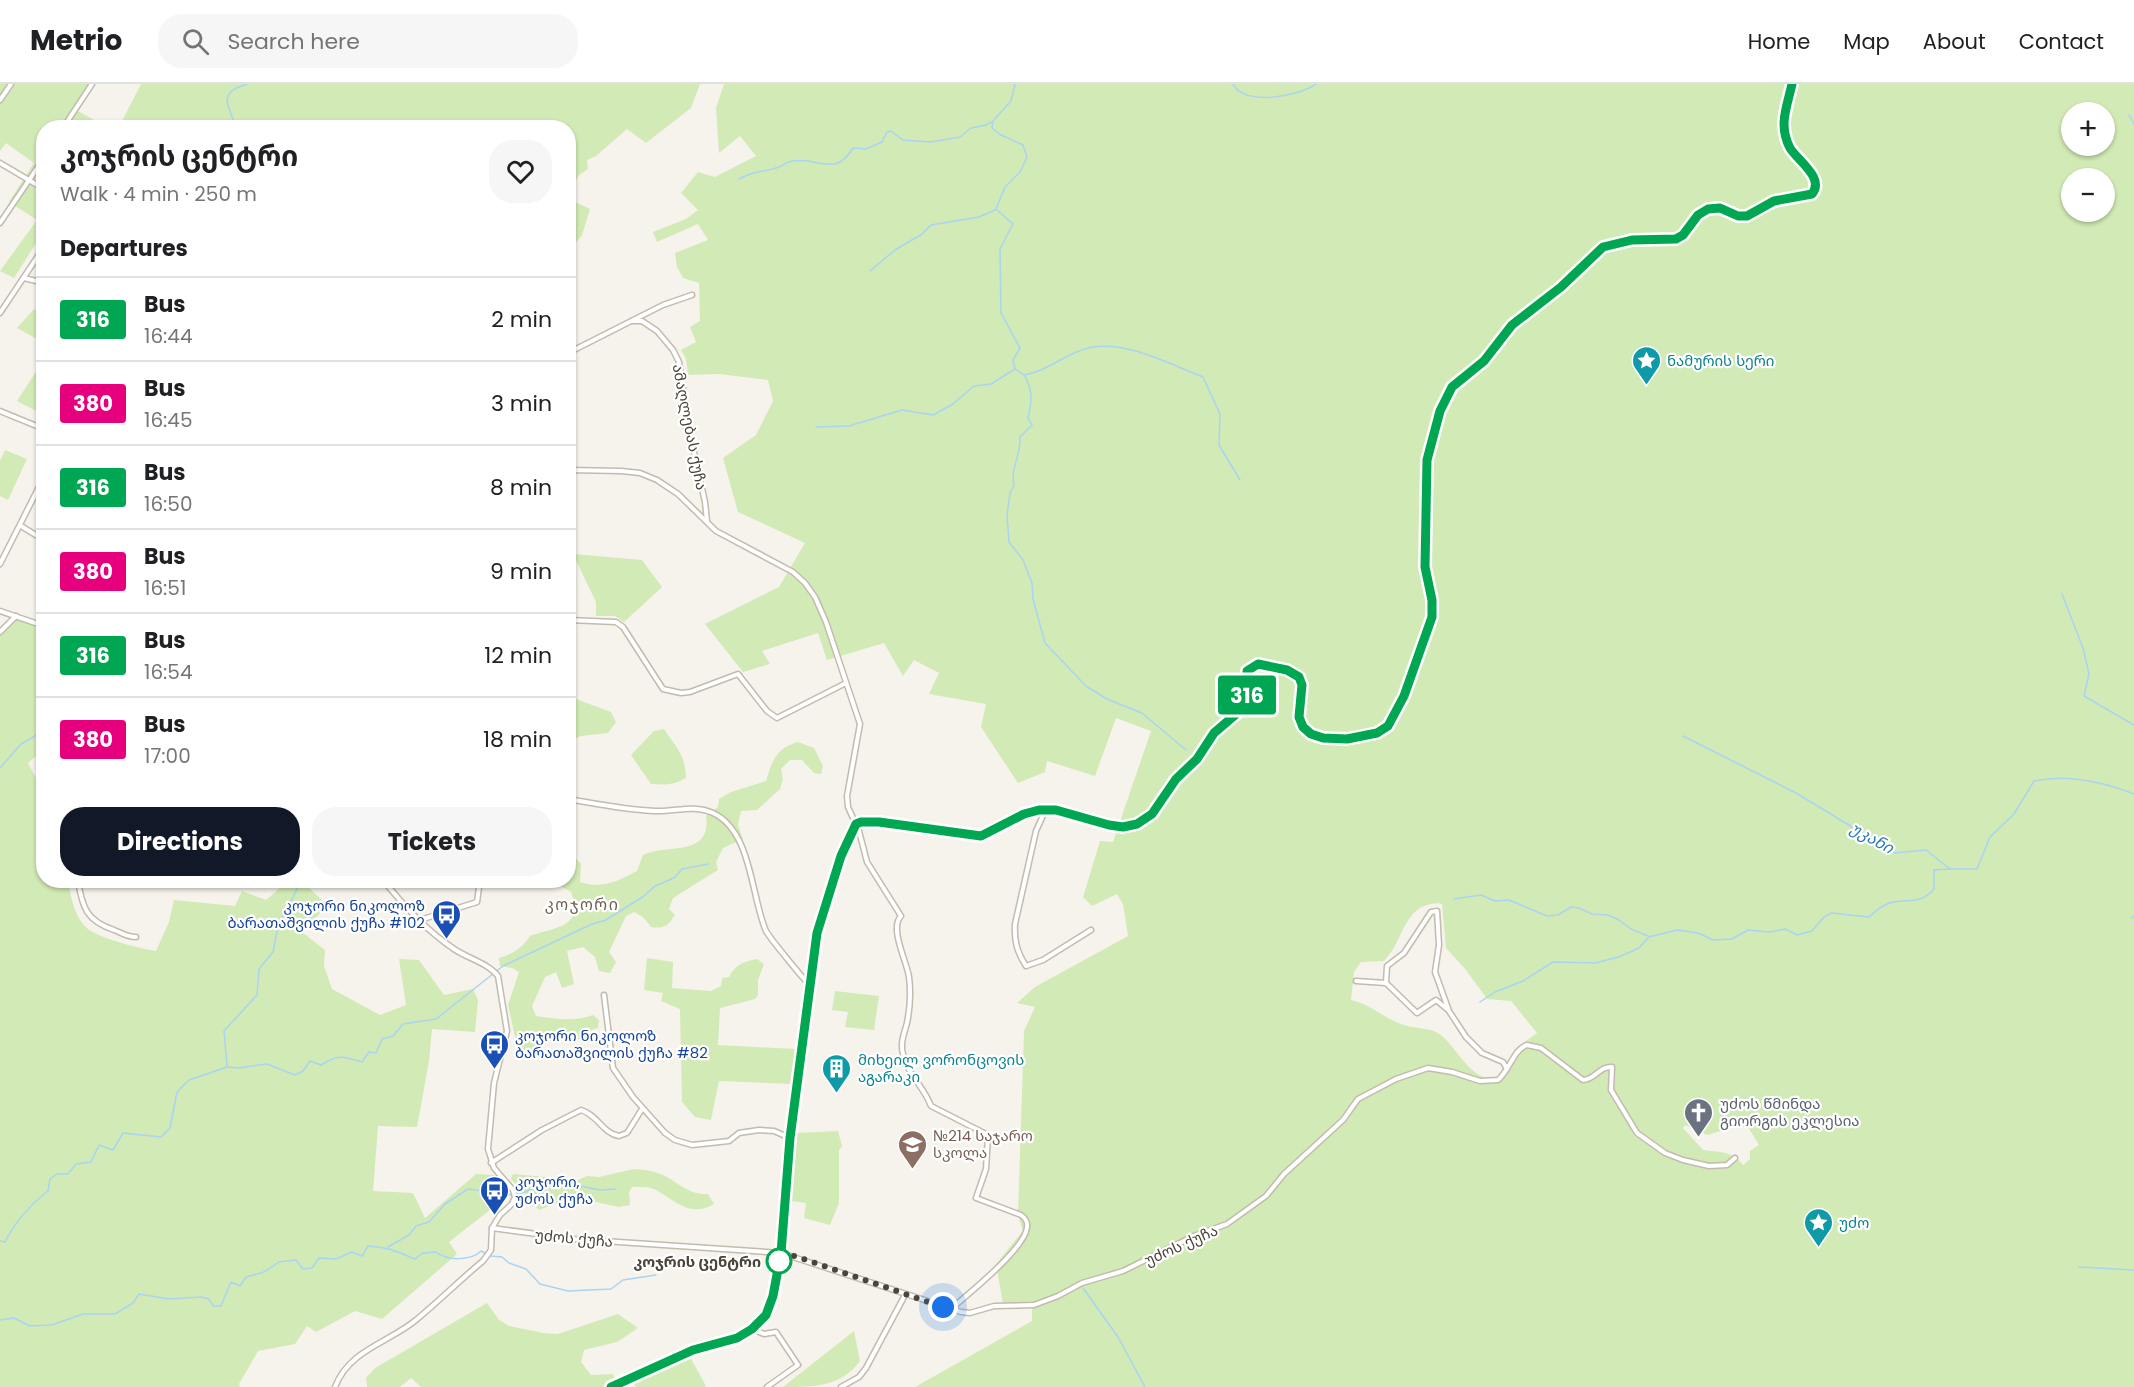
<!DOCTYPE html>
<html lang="en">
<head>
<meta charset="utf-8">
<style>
  body { margin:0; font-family:Poppins,"Noto Sans Georgian",sans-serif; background:#f6f6f6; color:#202124; height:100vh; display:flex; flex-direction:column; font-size:22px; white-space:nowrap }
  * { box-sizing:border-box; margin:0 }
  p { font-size:20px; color:#757577 }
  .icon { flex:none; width:33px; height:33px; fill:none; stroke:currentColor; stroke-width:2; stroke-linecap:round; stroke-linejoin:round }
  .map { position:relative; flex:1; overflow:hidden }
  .drawer { position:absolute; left:36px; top:36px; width:540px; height:768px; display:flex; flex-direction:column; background:#fff; border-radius:24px; box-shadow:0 2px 4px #0004 }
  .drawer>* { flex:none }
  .badge { padding:0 12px; border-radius:4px; font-size:21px; line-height:39px }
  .fabs { position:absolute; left:2061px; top:18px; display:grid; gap:12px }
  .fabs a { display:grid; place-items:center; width:54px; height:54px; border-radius:50%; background:#fff; box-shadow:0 2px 4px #0004; font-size:30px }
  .you { position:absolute; width:30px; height:30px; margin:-15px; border:4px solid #fff; border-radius:50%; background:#1a73e8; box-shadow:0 0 0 9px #1a73e833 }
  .map>.badge { position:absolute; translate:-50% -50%; box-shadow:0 0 0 3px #fff }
  h2 { padding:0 24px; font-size:22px; line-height:54px }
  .round { display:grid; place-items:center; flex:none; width:63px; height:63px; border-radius:24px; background:#f6f6f6 }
  .head { display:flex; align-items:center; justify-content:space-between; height:102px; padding:0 24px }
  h1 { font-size:28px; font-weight:700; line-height:45px }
  .action { display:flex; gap:12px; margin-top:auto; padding:12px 24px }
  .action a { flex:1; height:69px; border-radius:24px; background:#111827; color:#fff; font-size:24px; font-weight:700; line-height:69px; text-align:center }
  .action a+a { background:#f6f6f6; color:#202124 }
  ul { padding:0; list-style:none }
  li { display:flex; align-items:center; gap:18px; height:84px; padding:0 24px; border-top:2px solid #e0e0e0 }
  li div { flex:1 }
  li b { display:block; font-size:22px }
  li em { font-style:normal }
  li .badge { min-width:66px; font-weight:700; text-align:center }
  header { display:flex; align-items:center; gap:36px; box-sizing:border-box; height:84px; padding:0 30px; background:#fff; border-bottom:2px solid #e0e0e0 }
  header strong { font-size:28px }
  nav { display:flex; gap:33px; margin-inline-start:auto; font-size:21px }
  .search { width:420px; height:54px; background:#f6f6f6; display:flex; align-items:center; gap:15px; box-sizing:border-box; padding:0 21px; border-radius:24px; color:#757577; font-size:22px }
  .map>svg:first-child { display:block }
  .green { fill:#d2eab5; fill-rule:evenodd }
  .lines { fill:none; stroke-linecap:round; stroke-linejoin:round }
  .stream { stroke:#a9d4f2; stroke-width:1.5 }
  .street-casing { stroke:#c2bbae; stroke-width:7 }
  .secondary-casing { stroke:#d6c79b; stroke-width:9 }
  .street { stroke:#fff; stroke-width:4 }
  .secondary { stroke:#fff3cd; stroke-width:6 }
  .line-casing { stroke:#fff; stroke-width:14 }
  .line { stroke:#00a651; stroke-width:9 }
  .walk { stroke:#4b4439; stroke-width:6; stroke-dasharray:0 10.8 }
  .stop-dot { fill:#fff; stroke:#00a651; stroke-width:3 }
  .labels { text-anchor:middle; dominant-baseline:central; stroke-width:4.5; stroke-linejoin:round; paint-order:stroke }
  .culture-label { font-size:15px; fill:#0d838f; stroke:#fff; text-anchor:start }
  .street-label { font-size:15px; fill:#4b4439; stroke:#fff }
  .transit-label { font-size:15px; fill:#164399; stroke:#fff; text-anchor:start }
  .worship-label { font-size:15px; fill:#5b616d; stroke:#fff; text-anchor:start }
  .education-label { font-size:15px; fill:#785e54; stroke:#fff; text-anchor:start }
  .stop-label { font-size:15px; font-weight:bold; fill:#4b4439; stroke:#fff; text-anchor:end }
  .water-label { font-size:16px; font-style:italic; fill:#2e7ab2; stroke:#fff }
  .neighbourhood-label { font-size:16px; letter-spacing:1.5px; fill:#6e6250; stroke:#fff }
</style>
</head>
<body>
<header>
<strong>Metrio</strong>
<div class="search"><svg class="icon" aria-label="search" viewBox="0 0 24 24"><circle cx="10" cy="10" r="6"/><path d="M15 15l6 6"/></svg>Search here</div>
<nav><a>Home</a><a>Map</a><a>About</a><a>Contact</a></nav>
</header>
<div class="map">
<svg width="2134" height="1303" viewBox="0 0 2134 1303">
  <rect width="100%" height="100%" fill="#f6f3ec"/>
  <!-- green -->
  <g class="green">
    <polygon points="0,0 91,0 74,25 107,43 44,44 43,148 14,194 0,187 37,136 9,118 34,79 6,59 0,67"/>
    <polygon points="141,0 700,0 691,24 646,59 627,45 596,72 587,76 588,85 579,91 569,109 573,117 590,125 582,151 571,165 576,175 574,181 569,183 568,44 119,43"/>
    <path d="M724,0H2134V1303H915L1032,1237V1219L1003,1220L996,1180L1023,1147L1018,1131L1024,947L1035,923L1017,919L1035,903L1128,852L1123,820L1117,810L1092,822L1083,813L1100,757L1113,758L1151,647L1116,634L1095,692L1047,677L1045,688L1018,699L981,643L986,620L929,610L939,589L914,576L903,592L884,559L827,576L818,549L762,567L770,580L743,588L705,540L779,503L805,459L738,428L723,374L756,351L773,317L768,296L719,290L688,291L686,275L681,266L696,258L690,243L700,237L699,199L683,194L677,183L675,169L708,156L698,140L657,158L653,148L686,135L698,126L681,109L698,88L715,93L756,72L740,52L719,69L716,24ZM2072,28H2104V62H2072ZM2072,94H2104V128H2072ZM1438,819L1442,820L1446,864L1466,886L1487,915L1511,917L1537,949L1515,965L1497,995C1470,997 1459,966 1441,951C1431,943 1413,945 1401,940C1382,933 1372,921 1351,916L1354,888L1361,878L1384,877C1405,856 1402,821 1438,819ZM1685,1041L1707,1051L1739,1042L1748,1043L1759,1061L1750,1067V1075L1743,1081C1733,1067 1719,1068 1703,1066L1683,1044Z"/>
    <polygon points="34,225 43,229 43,273 37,255 17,244"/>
    <polygon points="43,277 43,322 40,329 17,317"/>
    <polygon points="5,366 27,375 8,416 0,412 0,377"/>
    <polygon points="573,470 642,476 662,503 624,538 615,532 596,532 596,518"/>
    <path d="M17,535L43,545V666L28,679L43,707L44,796L68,797C71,813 74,833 88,845C99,854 141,865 156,867L169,838L174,816L235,822L242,807L266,816L288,797H302L327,821L303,849L325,866L324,882L332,905L380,931L406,921L399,875L419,876L444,911L473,905L478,916L475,948L432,945L429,977L417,1043L378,1042L373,1107L413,1109L425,1134L476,1090L494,1091L509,1111L449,1158L457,1170L382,1235L355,1227L316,1248L307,1242L295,1260L258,1267L239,1300L240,1303H0V550Z"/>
    <polygon points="569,614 576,615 611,628 616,638 608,649 581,652 569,657"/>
    <path d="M664,645C676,664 685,669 686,694C674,701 665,701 651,700L631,671L654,647Z"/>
    <path d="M798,658L814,664L823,682L821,690L814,689L802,676H790L781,685L783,695L780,705L757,726L741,727L738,741L743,755L723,764L716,778L718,786L673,814L669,825L675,831C668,842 664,845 651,843L643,833L634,828L626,832L609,868L616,878L610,889L599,887L595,873L583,863L567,867L574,900L562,904L556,888L545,893L532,922L536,932C556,935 574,938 593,931L599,936L598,944L588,947L580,955L553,953L529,969L518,966L508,921L519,888L512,884L500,882L499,874C513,870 522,864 530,852C555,843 585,844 571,808L551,797L568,796L569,767L581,780L580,798C602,805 616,798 637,787L643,771C668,759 712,774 706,731L718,723L719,715L731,708L766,697C772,677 776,664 798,658Z"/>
    <path d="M647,874L673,878L672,904L711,907L721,902L722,894L729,893C736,880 743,878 757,875L764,880L758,896V911L755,915L720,924L718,961L795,965L792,1000L719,997L711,1036L695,1033L682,1018L680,925L661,917L663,909L644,906Z"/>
    <polygon points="835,907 879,912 874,946 845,943 848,928 832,926"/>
    <polygon points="838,1047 842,1062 839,1066 839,1119 830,1141 804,1134 806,1119 791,1117 797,1049"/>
    <path d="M634,1085C644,1085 653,1087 663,1091C679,1099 689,1111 708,1110L714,1120C690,1134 676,1117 656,1106C649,1102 640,1103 632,1103L629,1108L630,1121L619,1123L572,1113L539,1126L511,1095L513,1090L578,1096L587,1092L599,1093Z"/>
    <polygon points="487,1219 499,1236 509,1242 543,1249 558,1250 618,1230 638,1244 617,1258 584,1266 581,1278 591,1291 613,1290 617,1303 421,1303 411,1294 400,1303 367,1303 366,1294 375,1284"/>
    <path d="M854,1247L860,1277C841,1303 814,1303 783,1303Z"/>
    <polygon points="690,1273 706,1302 704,1303 636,1303 633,1298"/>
  </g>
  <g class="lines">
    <!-- stream -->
    <g class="stream">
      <path d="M1015,0L1011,17L993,37L992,44L999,50L1023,61L1027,73L1020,88L1005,103L996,125L1013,140L1000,165L1001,229L1020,264L1013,276L1015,285L1024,291C1049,287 1068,267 1093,263C1130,258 1169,280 1203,293L1220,330L1219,361L1240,396"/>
      <path d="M1233,0C1243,23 1300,12 1316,0"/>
      <polyline points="2129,31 2134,40"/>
      <path d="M235,44C235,31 219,17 233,6C237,3 243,2 247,0"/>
      <path d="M739,95C756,86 760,89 776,84C782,83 787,77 793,77C820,73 835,94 853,64L866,65L882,58L887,48L891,47L903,56L931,58L960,53L971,44L986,41L992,38"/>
      <polyline points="870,187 895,166 922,150 931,141 979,133 995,126"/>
      <path d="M1025,292C1033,308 1032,316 1028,334L1032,341L1020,353C1021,372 1010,384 1014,402L1010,409L1007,431L1009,458L1023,476L1032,499L1033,515L1045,559L1086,602L1107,615L1142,629L1186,666"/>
      <polyline points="816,343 849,342 902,326 933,331 953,320 974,302 991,300 1015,285"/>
      <polyline points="2062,510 2083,564 2089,590 2084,612 2134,641"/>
      <path d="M1683,652L1796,709L1895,769L1926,766L1950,785H1977L1990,753L2014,730L2034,697C2067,690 2103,698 2134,710"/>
      <polyline points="0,684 21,660 44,647"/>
      <polyline points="1454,815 1481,811 1495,817 1509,816 1547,832 1558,831 1571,823 1579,824 1592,830 1608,831 1619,836 1631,845 1648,852"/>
      <polyline points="2132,834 2134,832"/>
      <path d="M1480,918L1495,908L1523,897L1553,878L1595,879L1619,873L1639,864L1649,853L1677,846L1698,849L1713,856L1732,855L1748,846L1770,848L1785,845L1797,851L1812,847L1824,833L1832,829L1869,833C1876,827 1884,819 1894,818C1911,815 1921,820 1934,805V786L1950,785"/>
      <polyline points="227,982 224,947 257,911 259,885 273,868 278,842 297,805"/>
      <polyline points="517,1111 539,1102 575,1101 600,1106 615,1105"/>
      <path d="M0,1157L5,1158C14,1139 32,1119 48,1107L50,1095L57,1090H68L76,1080L91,1078L99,1061L113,1066L123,1049L161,1053L170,1044L177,1008L189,996L227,983L238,984L267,980L295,991L303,987L310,977L321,981C338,970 343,972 362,978L369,968L376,969L382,955L393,952L403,940L436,935L503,882L592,840L606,836L644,812L655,802L674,794L682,785L708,780"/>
      <polyline points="388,1163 409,1151 416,1142 429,1138 445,1120 468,1105 512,1111"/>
      <polyline points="2079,1183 2134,1186"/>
      <polyline points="1083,1204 1118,1253 1145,1303"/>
      <path d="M0,1236L14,1234L30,1242L52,1241L83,1230H115L133,1219L139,1210L169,1215L201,1213L209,1215L213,1222H221L231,1198L240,1202L246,1193L264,1188L279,1178L296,1176L303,1185L312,1184L319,1174L336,1175L352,1168L362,1172L368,1162C388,1163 398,1168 415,1175L423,1169L436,1168C447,1177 471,1177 481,1167L491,1172L502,1173L509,1179L526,1185L540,1200L568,1207L611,1205L623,1196L656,1191"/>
    </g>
    <defs>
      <g id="street">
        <polyline points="0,16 11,0"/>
        <polyline points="63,44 92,0"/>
        <polyline points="0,79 44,105"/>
        <polyline points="0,139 44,74"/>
        <polyline points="24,194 44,199"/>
        <polyline points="0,229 44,163"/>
        <polyline points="632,237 642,237 657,247 673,266 679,278 691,355 705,418 707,437"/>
        <polyline points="568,269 663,221 692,211"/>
        <polyline points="0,327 44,345"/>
        <path d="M568,386L621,387L640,389L657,396L678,410L716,447L793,488L805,499L815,513L826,538L860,640L847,712L848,723L859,747L867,778L901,832C889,844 907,878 909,893C911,908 910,924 907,939C904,950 900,959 903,970C908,991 924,1003 931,1022L988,1051L986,1085L976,1114L1021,1131C1025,1134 1028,1137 1027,1143C1026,1164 968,1210 951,1225"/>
        <polyline points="21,442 44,456"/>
        <polyline points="0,480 44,393"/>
        <polyline points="0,527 44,542"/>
        <polyline points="568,536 616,538 623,543 663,605 681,609 690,608 738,590 767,627 777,634 846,599"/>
        <polyline points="0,548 16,532"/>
        <path d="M568,715C597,720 626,726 655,727C676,728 693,720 713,729C752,747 751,813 766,847C769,853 804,896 809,900"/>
        <path d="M1045,727L1036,747L1015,840C1014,857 1017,868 1026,882L1043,876L1091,846"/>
        <path d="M78,796C82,824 87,837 114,846C122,849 127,853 136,853"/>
        <polyline points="139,796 164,796"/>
        <polyline points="417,837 477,818 480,796"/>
        <polyline points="1356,897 1386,899 1417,929 1436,916 1447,925"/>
        <polyline points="1386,899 1387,882 1404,869 1431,828 1437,827 1439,861 1435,888 1449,927 1466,953 1482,969 1503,978 1507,985"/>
        <polyline points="604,911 613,984 633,1013 665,1049 675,1056 692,1061 729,1057 739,1049 759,1046 774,1047 790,1054"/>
        <path d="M491,1079L542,1046L581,1026C598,1031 602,1049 619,1052L627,1049L642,1025"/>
        <path d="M492,1144L574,1155L781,1169L961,1228L970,1229L994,1222L1034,1221L1058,1212L1082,1199L1123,1187L1194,1152L1227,1140L1266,1112L1284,1090L1343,1036L1358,1015L1396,995L1428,984L1452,988L1480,997L1498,996C1510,986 1513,966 1527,961L1541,964L1583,996C1595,996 1599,982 1612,983L1611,1006L1637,1049L1665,1069L1683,1076L1709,1082L1727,1081L1735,1074"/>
        <polyline points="752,1245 764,1250 776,1248 798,1281 767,1303"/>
        <path d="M335,1303C349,1266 388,1259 416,1236C439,1217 460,1196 483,1177L491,1166L492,1144L500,1131L512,1120L515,1113L513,1106L494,1084L488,1065L494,999L507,947L498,892C488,879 467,874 454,865C426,846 405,823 383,796"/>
        <polyline points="841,1303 859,1293 866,1284 905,1211"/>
      </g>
      <path id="secondary" d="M611,1303L693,1266L737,1254L752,1245L766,1231L773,1212L781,1169L790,1054L817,849L844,764L856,740L861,738H879L981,752L1024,730L1039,726H1056L1109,741L1123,743L1137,740L1152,730L1176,695L1197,675L1214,649L1242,625L1248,607L1247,587L1259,580L1287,586L1299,593L1302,601L1299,633L1303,643L1311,649L1323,654L1338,655L1369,651L1383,646L1392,637L1404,611L1432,533V516L1425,483L1427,376L1444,314L1452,303L1484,277L1512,241L1561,203L1603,163L1632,156L1676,155L1683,151L1698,131L1708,125L1720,124L1738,132H1747L1774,117L1813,110L1817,103C1816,92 1808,86 1802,79C1774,48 1785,35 1792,0"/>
    </defs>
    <!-- street casing -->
    <use href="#street" class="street-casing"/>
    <!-- secondary casing -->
    <use href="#secondary" class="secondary-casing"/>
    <!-- street -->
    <use href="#street" class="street"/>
    <!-- secondary -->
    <use href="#secondary" class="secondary"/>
  </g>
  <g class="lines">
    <defs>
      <path id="line" d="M611,1303L693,1266L737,1254L752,1245L766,1231L773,1212L781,1169L790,1054L817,849L841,772L856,740L861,738H879L981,752L1024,730L1039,726H1056L1109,741L1123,743L1137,740L1152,730L1176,695L1197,675L1214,649L1242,625L1248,607L1247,587L1258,580L1287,586L1299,593L1302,601L1299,633L1303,643L1311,650L1323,654L1347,655L1377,649L1388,642L1404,612L1432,533V516L1425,483L1427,376L1440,327L1452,303L1484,277L1512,241L1561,203L1603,163L1632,156L1676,155L1683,151L1698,131L1708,125L1720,124L1738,132H1747L1774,117L1812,110C1825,94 1798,77 1790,64C1778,41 1787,23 1792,0"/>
    </defs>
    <!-- line casing -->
    <use href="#line" class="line-casing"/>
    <!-- line -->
    <use href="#line" class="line"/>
    <!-- walk -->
    <polyline class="walk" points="779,1177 781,1169 798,1173 943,1223"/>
  </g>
  <!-- icons -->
  <defs>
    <symbol id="sight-pin" viewBox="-11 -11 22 30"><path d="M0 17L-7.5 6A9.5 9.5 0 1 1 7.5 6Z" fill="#0f9aa8" stroke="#fff"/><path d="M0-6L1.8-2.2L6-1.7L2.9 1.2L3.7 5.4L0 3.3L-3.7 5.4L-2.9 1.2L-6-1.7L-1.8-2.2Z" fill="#fff"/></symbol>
    <symbol id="bus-pin" viewBox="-11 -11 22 30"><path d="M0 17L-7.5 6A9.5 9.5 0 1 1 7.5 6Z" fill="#1a4fb4" stroke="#fff"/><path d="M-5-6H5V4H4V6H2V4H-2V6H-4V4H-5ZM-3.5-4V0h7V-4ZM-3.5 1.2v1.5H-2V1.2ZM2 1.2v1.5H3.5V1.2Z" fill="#fff"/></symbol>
    <symbol id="building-pin" viewBox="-11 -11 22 30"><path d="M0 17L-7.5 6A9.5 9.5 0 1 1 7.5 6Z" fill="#0f9aa8" stroke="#fff"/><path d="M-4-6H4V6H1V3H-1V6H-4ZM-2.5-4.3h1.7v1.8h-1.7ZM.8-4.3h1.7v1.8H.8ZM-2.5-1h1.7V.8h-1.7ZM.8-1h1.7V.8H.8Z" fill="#fff"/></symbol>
    <symbol id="church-pin" viewBox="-11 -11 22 30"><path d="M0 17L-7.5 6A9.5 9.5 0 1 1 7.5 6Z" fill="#6b7280" stroke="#fff"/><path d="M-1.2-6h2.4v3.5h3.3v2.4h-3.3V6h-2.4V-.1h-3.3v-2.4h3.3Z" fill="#fff"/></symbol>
    <symbol id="school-pin" viewBox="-11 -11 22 30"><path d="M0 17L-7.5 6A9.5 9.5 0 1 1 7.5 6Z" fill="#8d6e63" stroke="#fff"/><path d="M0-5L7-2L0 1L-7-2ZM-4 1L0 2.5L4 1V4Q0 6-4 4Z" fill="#fff"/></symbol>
  </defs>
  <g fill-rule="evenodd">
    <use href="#sight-pin" x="1630" y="260" width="33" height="45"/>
    <use href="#bus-pin" x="430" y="814" width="33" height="45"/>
    <use href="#bus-pin" x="478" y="944" width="33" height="45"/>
    <use href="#building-pin" x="820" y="968" width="33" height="45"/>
    <use href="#church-pin" x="1682" y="1012" width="33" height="45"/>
    <use href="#school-pin" x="896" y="1044" width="33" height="45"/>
    <use href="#bus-pin" x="478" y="1090" width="33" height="45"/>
    <use href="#sight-pin" x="1802" y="1122" width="33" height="45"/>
  </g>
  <!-- markers -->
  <circle class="stop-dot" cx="779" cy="1177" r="12"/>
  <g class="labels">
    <!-- culture labels -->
    <g class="culture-label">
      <text x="1667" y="276">ნამურის სერი</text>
      <text x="858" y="975">მიხეილ ვორონცოვის<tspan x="858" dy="17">აგარაკი</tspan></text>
      <text x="1839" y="1138">უძო</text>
    </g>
    <!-- street labels -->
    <g class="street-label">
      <text transform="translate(690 343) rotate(79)">ამაღლებას ქუჩა</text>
      <text transform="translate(574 1154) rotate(5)">უძოს ქუჩა</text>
      <text transform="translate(1181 1161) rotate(-24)">უძოს ქუჩა</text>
    </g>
    <!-- transit labels -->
    <g class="transit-label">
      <text x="425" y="821" text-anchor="end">კოჯორი ნიკოლოზ<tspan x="425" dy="17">ბარათაშვილის ქუჩა #102</tspan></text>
      <text x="515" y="951">კოჯორი ნიკოლოზ<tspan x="515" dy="17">ბარათაშვილის ქუჩა #82</tspan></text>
      <text x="515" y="1097">კოჯორი,<tspan x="515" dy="17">უძოს ქუჩა</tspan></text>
    </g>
    <!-- worship labels -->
    <g class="worship-label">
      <text x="1720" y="1019">უძოს წმინდა<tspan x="1720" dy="17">გიორგის ეკლესია</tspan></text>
    </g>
    <!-- education labels -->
    <g class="education-label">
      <text x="933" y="1051">№214 საჯარო<tspan x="933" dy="17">სკოლა</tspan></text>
    </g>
    <!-- stop labels -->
    <g class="stop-label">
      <text x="761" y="1177">კოჯრის ცენტრი</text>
    </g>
    <!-- water labels -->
    <g class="water-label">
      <text transform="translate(1872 754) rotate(29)">უკანი</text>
    </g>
    <!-- neighbourhood labels -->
    <g class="neighbourhood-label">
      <text x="582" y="820">კოჯორი</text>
    </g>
  </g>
</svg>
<div class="fabs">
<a>+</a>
<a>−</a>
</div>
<div class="you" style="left:943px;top:1223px"></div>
<b class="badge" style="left:1247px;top:611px;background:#00a651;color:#fff">316</b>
<section class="drawer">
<div class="head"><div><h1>კოჯრის ცენტრი</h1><p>Walk · 4 min · 250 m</p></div><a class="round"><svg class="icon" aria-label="heart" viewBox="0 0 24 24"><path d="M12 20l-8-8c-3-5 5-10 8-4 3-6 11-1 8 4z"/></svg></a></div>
<h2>Departures</h2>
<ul>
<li><span class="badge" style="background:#00a651;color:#fff">316</span><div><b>Bus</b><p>16:44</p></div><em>2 min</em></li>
<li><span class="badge" style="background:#e6007e;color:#fff">380</span><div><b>Bus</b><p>16:45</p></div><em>3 min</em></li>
<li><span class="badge" style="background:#00a651;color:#fff">316</span><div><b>Bus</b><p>16:50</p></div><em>8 min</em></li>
<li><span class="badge" style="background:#e6007e;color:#fff">380</span><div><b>Bus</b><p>16:51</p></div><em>9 min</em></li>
<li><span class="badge" style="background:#00a651;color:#fff">316</span><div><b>Bus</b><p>16:54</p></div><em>12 min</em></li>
<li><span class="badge" style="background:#e6007e;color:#fff">380</span><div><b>Bus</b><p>17:00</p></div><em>18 min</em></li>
</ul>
<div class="action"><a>Directions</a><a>Tickets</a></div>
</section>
</div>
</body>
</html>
